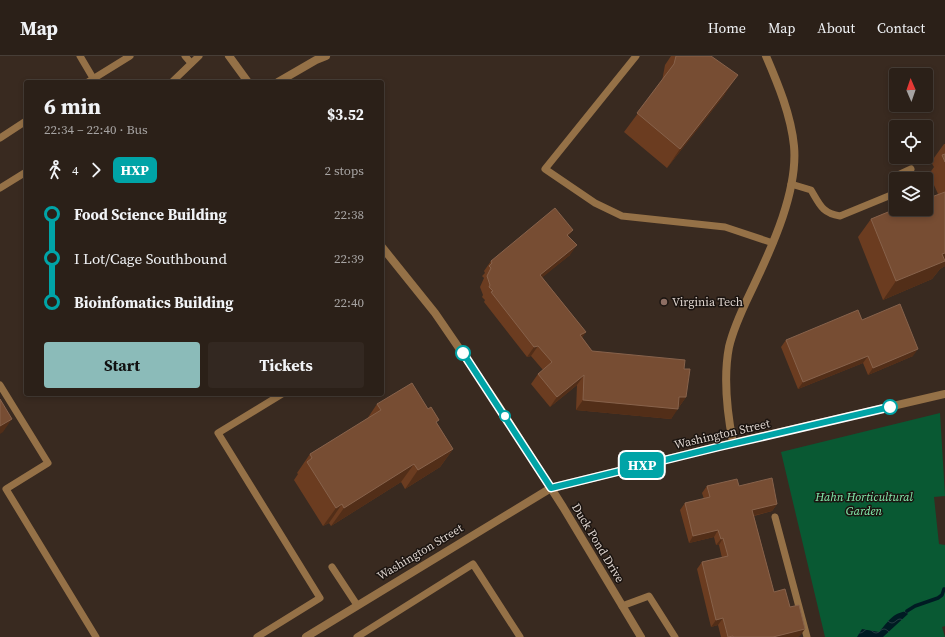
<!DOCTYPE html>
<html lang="en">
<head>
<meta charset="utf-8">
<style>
  body { margin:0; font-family:"Source Serif 4",serif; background:#332821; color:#f1f3f6; height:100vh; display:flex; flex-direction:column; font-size:15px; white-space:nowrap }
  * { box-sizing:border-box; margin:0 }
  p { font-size:13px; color:#a6a3a2 }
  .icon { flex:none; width:22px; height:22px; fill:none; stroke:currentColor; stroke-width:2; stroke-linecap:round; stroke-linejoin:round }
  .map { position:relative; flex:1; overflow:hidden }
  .drawer { position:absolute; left:24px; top:24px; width:360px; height:316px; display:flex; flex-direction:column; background:#2b2018; border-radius:4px; box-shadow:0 2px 6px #0003,0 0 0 1px #473e37 }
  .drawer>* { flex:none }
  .badge { padding:0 8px; border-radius:6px; font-size:14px; line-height:26px }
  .needle { width:26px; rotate:358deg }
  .controls { position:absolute; left:889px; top:12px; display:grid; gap:8px }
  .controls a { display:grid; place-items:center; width:44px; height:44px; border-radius:4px; background:#2b2018; box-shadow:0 2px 6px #0003,0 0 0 1px #473e37; font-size:20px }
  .map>.badge { position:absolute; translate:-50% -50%; box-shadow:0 0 0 2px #fff }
  .legs { display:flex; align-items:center; gap:6px; height:44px; padding:0 20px; font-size:13px }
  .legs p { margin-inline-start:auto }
  .head { display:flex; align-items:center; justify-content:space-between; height:68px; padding:0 20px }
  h1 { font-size:22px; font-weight:700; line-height:30px }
  .primary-button { display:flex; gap:8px; margin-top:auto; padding:8px 20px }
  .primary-button a { flex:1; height:46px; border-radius:4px; background:#8bbbb9; color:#111; font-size:16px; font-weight:700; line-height:46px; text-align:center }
  .primary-button a+a { background:#332821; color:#f1f3f6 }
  ul { padding:0 20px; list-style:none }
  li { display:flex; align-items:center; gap:14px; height:44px; font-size:15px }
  li i { display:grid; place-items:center; width:6px; height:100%; margin:0 5px; background:currentColor }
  li i::after { content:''; width:10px; height:10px; margin:-5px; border:3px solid; border-radius:50%; background:#2b2018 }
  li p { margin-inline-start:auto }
  li:first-child i { background:linear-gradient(#0000 50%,currentColor 0) }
  li:last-child i { background:linear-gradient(currentColor 50%,#0000 0) }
  header { display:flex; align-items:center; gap:24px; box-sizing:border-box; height:56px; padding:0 20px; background:#2b2018; border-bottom:1px solid #473e37 }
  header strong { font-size:19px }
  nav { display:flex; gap:22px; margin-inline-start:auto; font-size:14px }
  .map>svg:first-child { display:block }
  .garden { fill:#095933 }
  .water { fill:url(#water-waves) }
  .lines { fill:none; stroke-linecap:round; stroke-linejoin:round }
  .stream { stroke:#001b23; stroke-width:3.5 }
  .service { stroke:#957147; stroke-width:7 }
  .minor { stroke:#957147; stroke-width:8 }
  .tertiary { stroke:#957147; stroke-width:8 }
  .wall { fill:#6b3c20 }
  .shaded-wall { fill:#522e18 }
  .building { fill:#774d33; stroke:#87624b }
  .line-1-casing { stroke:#fff; stroke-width:9 }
  .line-1 { stroke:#00a4a7; stroke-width:6 }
  .education-dot { fill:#8d6e63; stroke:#1b1410; stroke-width:1.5 }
  .stop-1-dot { fill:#fff; stroke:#00a4a7; stroke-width:2 }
  .labels { text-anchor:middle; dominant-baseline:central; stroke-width:3; stroke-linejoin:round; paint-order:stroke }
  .poi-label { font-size:12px; fill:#ded4ce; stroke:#1b1410; text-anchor:start }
  .street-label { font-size:12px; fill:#ded4ce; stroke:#1b1410 }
  .park-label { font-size:12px; font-style:italic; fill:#84edae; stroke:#1b1410 }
</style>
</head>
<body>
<header>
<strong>Map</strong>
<nav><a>Home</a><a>Map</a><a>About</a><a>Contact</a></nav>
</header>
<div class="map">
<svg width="945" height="581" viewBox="0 0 945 581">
  <defs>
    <pattern id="water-waves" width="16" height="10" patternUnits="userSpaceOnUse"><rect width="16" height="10" fill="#001b23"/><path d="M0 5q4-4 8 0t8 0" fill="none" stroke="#253b42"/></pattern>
  </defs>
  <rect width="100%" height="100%" fill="#392a20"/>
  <!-- garden -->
  <polygon class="garden" points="940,357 945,440 934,441 939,488 945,489 945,570 942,571 945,581 825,581 781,396"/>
  <!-- water -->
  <path class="water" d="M907,555L908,558L883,581H857L862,573L879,576C890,564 891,558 907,555Z"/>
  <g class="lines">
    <!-- stream -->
    <polyline class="stream" points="907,555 915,550 938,542 942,539 944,533"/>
    <!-- service -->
    <g class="service">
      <polyline points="80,0 93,22"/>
      <polyline points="185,0 191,7"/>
      <polyline points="636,0 545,113 595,147 622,160 725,171 773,187"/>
      <polyline points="173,25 199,0"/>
      <polyline points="88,26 130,0"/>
      <polyline points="0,82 26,65"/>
      <polyline points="900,123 898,119 911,113"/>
      <path d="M791,128L811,134C820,149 822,157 840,160L896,137"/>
      <polyline points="0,132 26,116"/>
      <polyline points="0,329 48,407 6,433 96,581"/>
      <polyline points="775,461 807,581"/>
      <polyline points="332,511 357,549"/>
      <polyline points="622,550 649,540 675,581"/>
      <polyline points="257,581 320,542 218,377 282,338"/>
      <polyline points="357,581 473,508 520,581"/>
    </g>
    <!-- minor -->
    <g class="minor">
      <polyline points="278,26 316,4 326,0"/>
      <path d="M733,387C727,356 723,322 729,291C734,269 745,248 754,229C773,189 798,134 794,90C791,59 778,28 766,0"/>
      <polyline points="306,581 551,432"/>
    </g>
    <!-- tertiary -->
    <g class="tertiary">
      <polyline points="229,0 248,26"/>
      <polyline points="382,191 435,257 496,346 563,451 641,581"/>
      <polyline points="551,432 733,387 945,338"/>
    </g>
  </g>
  <!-- wall -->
  <g class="wall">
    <polygon points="671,0 711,0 725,38 667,112 624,76 662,25 665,9"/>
    <polygon points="944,88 945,88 945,210 940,213 932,223 883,244 858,181 871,163 890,155 892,152 926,153 938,138 929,118 934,111 931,106"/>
    <polygon points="570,199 542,221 586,276 582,281 592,295 684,313 686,341 679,351 678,351 671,363 576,354 577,329 550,351 531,328 538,318 543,314 531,300 527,301 484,246 485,244 482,241 483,239 480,231 484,222 482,220 485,217 484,215 491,205"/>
    <polygon points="862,264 913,300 868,319 863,307 798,333 781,291 786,284"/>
    <polygon points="377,348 437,367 453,393 440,411 405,433 401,426 331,470 329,467 323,470 294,424 298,418 297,417 310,398 367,363"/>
    <polygon points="707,430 739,430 777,448 772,455 754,460 774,536 790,551 800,580 796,581 721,581 718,569 711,571 697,513 702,506 722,502 719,489 716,489 714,481 689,487 680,454 685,447 704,443 702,437"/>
  </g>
  <!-- shaded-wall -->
  <g class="shaded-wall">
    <polygon points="738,19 725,38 667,112 680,93"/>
    <polygon points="573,174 566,184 567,179"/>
    <polygon points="577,189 570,199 533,229 540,219"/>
    <polygon points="945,197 945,210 940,213 932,223 883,244 896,225"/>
    <polygon points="586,276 579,286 580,279"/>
    <polygon points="538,290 531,300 527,301 534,291"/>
    <polygon points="918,293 913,300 868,319 873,312"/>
    <polygon points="868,300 863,307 798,333 803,326"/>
    <polygon points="584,319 577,329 550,351 557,341"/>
    <polygon points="679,341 686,341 679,351 672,351"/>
    <polygon points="583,344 678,353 671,363 576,354"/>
    <polygon points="12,363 3,376 0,378 0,370"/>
    <polygon points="453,393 440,411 405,433 418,414"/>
    <polygon points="414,408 401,426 331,470 344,452"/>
    <polygon points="342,448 329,467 323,470 336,452"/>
    <polygon points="777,448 772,455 747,461 752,454"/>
    <polygon points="718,474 714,481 689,487 693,480"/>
    <polygon points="723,482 719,489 716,489 721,483"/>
    <polygon points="723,562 718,569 711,571 716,564"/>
    <polygon points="805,573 800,580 796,581 773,581"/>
  </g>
  <!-- building -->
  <g class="building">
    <polygon points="676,0 711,0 738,19 680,93 637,57 674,8"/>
    <polygon points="945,98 945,106 942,99"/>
    <polygon points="945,136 945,197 942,198 945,205 896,225 871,163 893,154 892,152 896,150 896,153 926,153 926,143"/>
    <polygon points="555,152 573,174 567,179 577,189 540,219 586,276 580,279 592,295 685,304 684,313 690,313 686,341 679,341 678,353 583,344 584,319 557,341 538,318 552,306 538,290 534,291 491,236 493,235 489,231 490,229 487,220 491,212 489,210 492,207 491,205"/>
    <polygon points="900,248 918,293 873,312 868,300 803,326 786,284 858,254 862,264"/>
    <polygon points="412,327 428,353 431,351 439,364 436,366 453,393 418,414 414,408 344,452 342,448 336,452 307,406 312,402 310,398 381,354 377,348"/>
    <polygon points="0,343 12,363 0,370"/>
    <polygon points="772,422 777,448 752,454 774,536 785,533 790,551 799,549 805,573 773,581 733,581 733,580 728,581 723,562 716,564 702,506 728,500 723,482 721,483 718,474 693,480 685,447 710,441 707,430 737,423 739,430"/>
  </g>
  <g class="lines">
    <defs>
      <polyline id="line-1" points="463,297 551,432 718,391 890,351"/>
    </defs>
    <!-- line-1 casing -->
    <use href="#line-1" class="line-1-casing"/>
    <!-- line-1 -->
    <use href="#line-1" class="line-1"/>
  </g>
  <!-- markers -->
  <circle class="education-dot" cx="664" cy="246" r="4"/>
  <g class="stop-1-dot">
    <circle cx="463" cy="297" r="7"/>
    <circle cx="890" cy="351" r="7"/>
    <circle cx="505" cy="360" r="5"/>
  </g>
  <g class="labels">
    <!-- poi labels -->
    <g class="poi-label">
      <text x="672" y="246">Virginia Tech</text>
    </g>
    <!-- street labels -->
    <g class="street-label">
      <text transform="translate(722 378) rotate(-13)">Washington Street</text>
      <text transform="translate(598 487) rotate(59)">Duck Pond Drive</text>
      <text transform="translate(420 496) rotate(-31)">Washington Street</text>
    </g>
    <!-- park labels -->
    <g class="park-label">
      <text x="864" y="441">Hahn Horticultural<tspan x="864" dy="14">Garden</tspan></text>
    </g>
  </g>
</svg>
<div class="controls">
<a><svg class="needle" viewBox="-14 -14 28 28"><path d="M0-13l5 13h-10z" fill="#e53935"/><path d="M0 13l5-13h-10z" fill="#a6a3a2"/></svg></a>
<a><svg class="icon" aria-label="locate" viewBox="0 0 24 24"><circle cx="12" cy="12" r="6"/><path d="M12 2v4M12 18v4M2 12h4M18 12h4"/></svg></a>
<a><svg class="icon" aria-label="layers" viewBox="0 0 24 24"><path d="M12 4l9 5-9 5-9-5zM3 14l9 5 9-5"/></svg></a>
</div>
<b class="badge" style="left:642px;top:409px;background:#00a4a7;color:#fff">HXP</b>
<section class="drawer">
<div class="head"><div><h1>6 min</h1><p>22:34 – 22:40 · Bus</p></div><b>$3.52</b></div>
<div class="legs"><svg class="icon" aria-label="walk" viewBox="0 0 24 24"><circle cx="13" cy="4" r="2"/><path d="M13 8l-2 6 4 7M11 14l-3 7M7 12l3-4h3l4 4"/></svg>4<svg class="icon" aria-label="forward" viewBox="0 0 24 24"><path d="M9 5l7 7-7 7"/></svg><b class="badge" style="background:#00a4a7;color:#fff">HXP</b><p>2 stops</p></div>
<ul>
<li><i style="color:#00a4a7"></i><b>Food Science Building</b><p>22:38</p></li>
<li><i style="color:#00a4a7"></i><span>I Lot/Cage Southbound</span><p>22:39</p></li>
<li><i style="color:#00a4a7"></i><b>Bioinfomatics Building</b><p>22:40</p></li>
</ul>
<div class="primary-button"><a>Start</a><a>Tickets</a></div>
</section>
</div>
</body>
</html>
